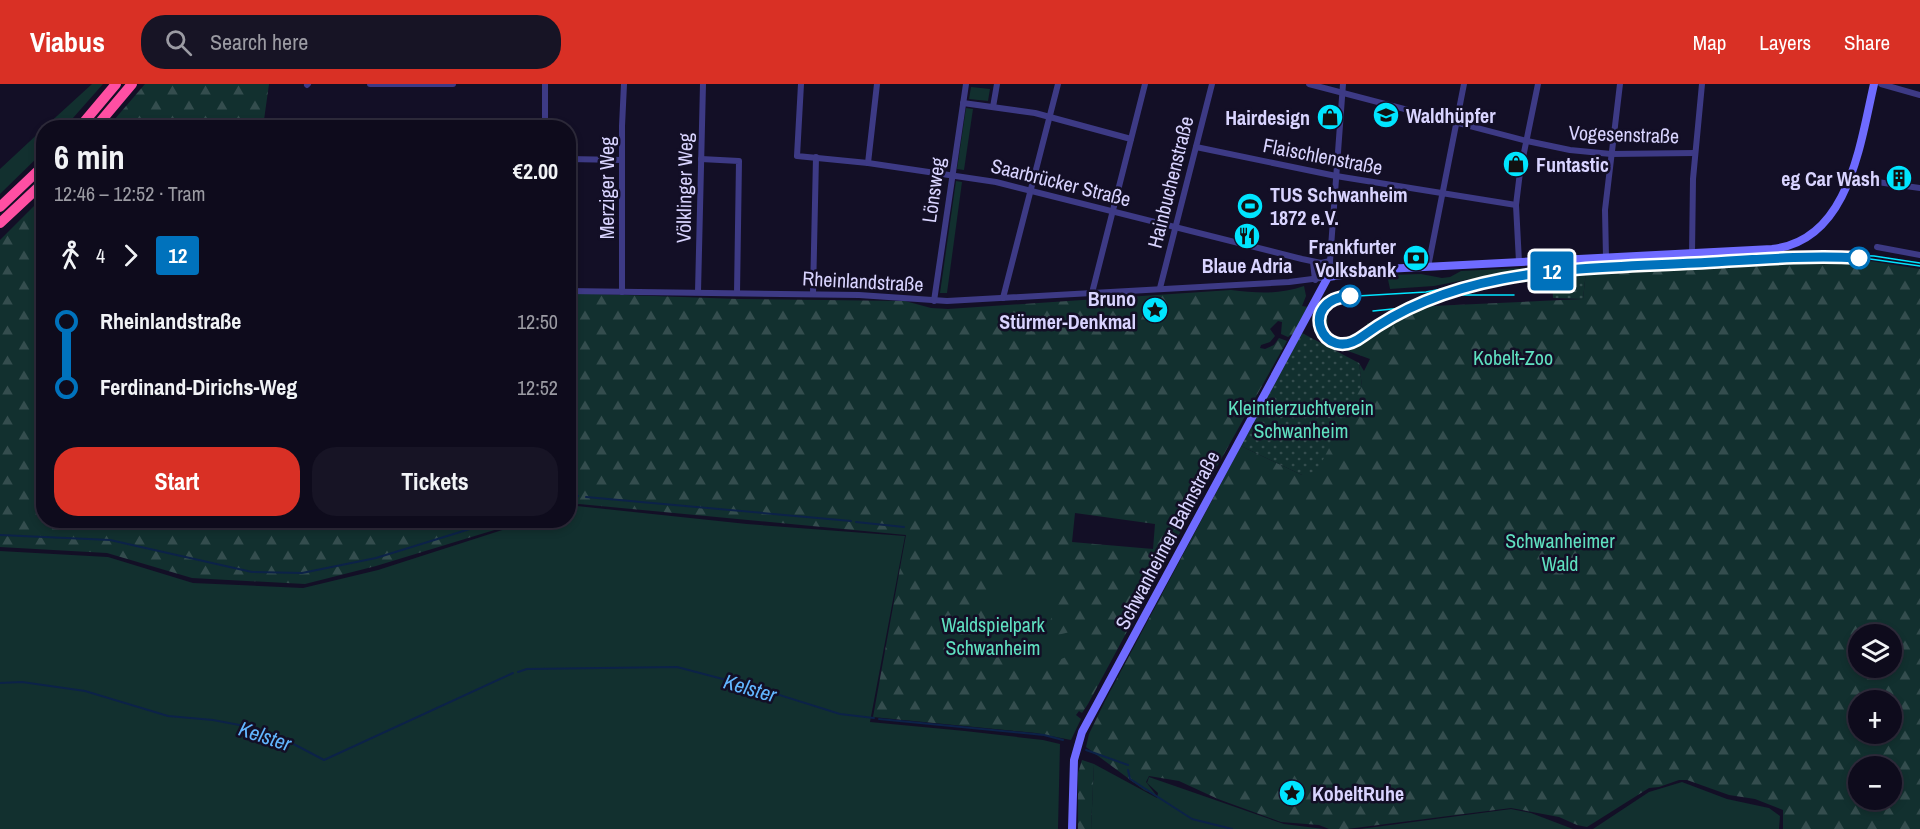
<!DOCTYPE html>
<html lang="en">
<head>
<meta charset="utf-8">
<style>
  body { margin:0; font-family:"Archivo Narrow",sans-serif; background:#171425; color:#f1f3f6; height:100vh; display:flex; flex-direction:column; font-size:22px; white-space:nowrap }
  * { box-sizing:border-box; margin:0 }
  p { font-size:20px; color:#9b9ba3 }
  .icon { flex:none; width:33px; height:33px; fill:none; stroke:currentColor; stroke-width:2; stroke-linecap:round; stroke-linejoin:round }
  .map { position:relative; flex:1; overflow:hidden }
  .details { position:absolute; left:36px; top:36px; width:540px; height:408px; display:flex; flex-direction:column; background:#0e0b1c; border-radius:24px; box-shadow:0 3px 9px #0003,0 0 0 2px #2e2b3b }
  .details>* { flex:none }
  .badge { padding:0 12px; border-radius:4px; font-size:21px; line-height:39px }
  .tools { position:absolute; left:1848px; top:540px; display:grid; gap:12px }
  .tools a { display:grid; place-items:center; width:54px; height:54px; border-radius:50%; background:#0e0b1c; box-shadow:0 3px 9px #0003,0 0 0 2px #2e2b3b; font-size:30px }
  .map>.badge { position:absolute; translate:-50% -50%; box-shadow:0 0 0 3px #fff }
  .legs { display:flex; align-items:center; gap:9px; height:66px; padding:0 18px; font-size:20px }
  .legs p { margin-inline-start:auto }
  .head { display:flex; align-items:center; justify-content:space-between; height:102px; padding:0 18px }
  h1 { font-size:33px; font-weight:800; line-height:45px }
  .primary-button { display:flex; gap:12px; margin-top:auto; padding:12px 18px }
  .primary-button a { flex:1; height:69px; border-radius:24px; background:#d93025; color:#fff; font-size:24px; font-weight:800; line-height:69px; text-align:center }
  .primary-button a+a { background:#171425; color:#f1f3f6 }
  ul { padding:0 18px; list-style:none }
  li { display:flex; align-items:center; gap:21px; height:66px; font-size:22px }
  li i { display:grid; place-items:center; width:9px; height:100%; margin:0 8px; background:currentColor }
  li i::after { content:''; width:15px; height:15px; margin:-8px; border:4px solid; border-radius:50%; background:#0e0b1c }
  li p { margin-inline-start:auto }
  li:first-child i { background:linear-gradient(#0000 50%,currentColor 0) }
  li:last-child i { background:linear-gradient(currentColor 50%,#0000 0) }
  header { display:flex; align-items:center; gap:36px; box-sizing:border-box; height:84px; padding:0 30px; background:#d93025; color:#fff }
  header strong { font-size:28px }
  nav { display:flex; gap:33px; margin-inline-start:auto; font-size:21px }
  .search { width:420px; height:54px; background:#171425; display:flex; align-items:center; gap:15px; box-sizing:border-box; padding:0 21px; border-radius:24px; color:#9b9ba3; font-size:22px }
  .map>svg:first-child { display:block }
  .green { fill:#12302f }
  .forest { fill:url(#forest-firs); fill-rule:evenodd }
  .garden { fill:url(#garden-dots) }
  .lines { fill:none; stroke-linecap:round; stroke-linejoin:round }
  .stream { stroke:#0c2248; stroke-width:2 }
  .street { stroke:#3d3a85; stroke-width:6 }
  .secondary { stroke:#6f6bff; stroke-width:8 }
  .highway { stroke:#ff4fa3; stroke-width:10 }
  .tram { stroke:#00e5ff; stroke-width:1.5 }
  .line-1-casing { stroke:#fff; stroke-width:14 }
  .line-1 { stroke:#0072bc; stroke-width:9 }
  .stop-1-dot { fill:#fff; stroke:#0072bc; stroke-width:3 }
  .labels { text-anchor:middle; dominant-baseline:central; stroke-width:5; stroke-linejoin:round; paint-order:stroke }
  .poi-label { font-size:20px; font-weight:bold; fill:#d9d4ff; stroke:#130f26; text-anchor:start }
  .street-label { font-size:20px; fill:#d9d4ff; stroke:#130f26 }
  .park-label { font-size:20px; fill:#5fe0c0; stroke:#130f26 }
  .water-label { font-size:21px; font-style:italic; fill:#62b6ff; stroke:#130f26 }
</style>
</head>
<body>
<header>
<strong>Viabus</strong>
<div class="search"><svg class="icon" aria-label="search" viewBox="0 0 24 24"><circle cx="10" cy="10" r="6"/><path d="M15 15l6 6"/></svg>Search here</div>
<nav><a>Map</a><a>Layers</a><a>Share</a></nav>
</header>
<div class="map">
<svg width="1920" height="745" viewBox="0 0 1920 745">
  <defs>
    <pattern id="forest-firs" width="22" height="20" patternUnits="userSpaceOnUse" patternTransform="scale(1.5)"><rect width="22" height="20" fill="#12302f"/><path d="M5 1l3.5 6h-7zM16 11l3.5 6h-7z" fill="#344d4e"/></pattern>
    <pattern id="garden-dots" width="8" height="8" patternUnits="userSpaceOnUse" patternTransform="scale(1.5)"><rect width="8" height="8" fill="#12302f"/><path d="M2 2h.1M6 6h.1" fill="none" stroke="#344d4e" stroke-width="1.8" stroke-linecap="round"/></pattern>
  </defs>
  <rect width="100%" height="100%" fill="#130f26"/>
  <!-- green -->
  <g class="green">
    <polygon points="92,0 103,0 65,43 45,43"/>
    <polygon points="971,3 990,5 988,17 969,15"/>
    <polygon points="966,24 973,25 964,86 957,85"/>
    <polygon points="43,45 43,68 0,110 0,85"/>
    <polygon points="956,97 962,98 947,209 940,209"/>
    <polygon points="1541,183 1471,198 1470,195 1434,202 1390,205 1387,191 1421,190 1442,194 1450,193 1461,187"/>
    <polygon points="1552,190 1552,197 1514,199 1466,208 1465,206 1524,193"/>
    <path d="M1343,214V217L1332,219V223L1327,224L1328,249C1341,258 1355,252 1367,245V239H1373L1375,241C1367,247 1357,258 1347,259C1324,263 1315,236 1328,220Z"/>
    <polygon points="577,422 747,440 905,452 870,638 965,647 1043,656 1060,660 1058,745 0,745 0,467 108,473 193,499 303,504 378,486 530,437 568,436 569,424"/>
    <polygon points="915,460 1148,472 1085,606 883,630"/>
    <polygon points="1094,680 1157,714 1158,709 1147,699 1149,693 1284,740 1324,745 1091,745"/>
    <polygon points="1682,698 1727,715 1769,724 1780,732 1779,745 1593,745 1649,708"/>
    <polygon points="1511,725 1531,729 1573,745 1360,745"/>
  </g>
  <!-- forest -->
  <g class="forest">
    <polygon points="145,0 269,0 263,43 108,43"/>
    <polygon points="43,113 44,436 524,437 376,482 305,500 192,494 107,469 0,463 0,156"/>
    <path d="M1832,174L1864,176L1920,185V745H1783V726L1755,715L1729,711L1687,696H1679L1659,703L1649,704L1587,743L1577,741L1559,733L1511,724L1347,745H1329L1319,741L1281,738L1218,715L1179,697L1149,692L1146,698L1156,711L1144,706L1086,663L1089,650L1105,617L1241,362L1302,391L1362,302L1359,279L1364,287L1370,275L1337,263C1361,260 1363,252 1383,240C1398,231 1415,226 1432,222L1583,215L1586,188ZM1858,550H1892V584H1858ZM1858,616H1892V650H1858ZM1858,682H1892V716H1858Z"/>
    <path d="M1304,202L1306,212L1302,222L1308,223L1293,250L1288,253L1281,250L1282,238L1278,237L1270,245L1275,252L1270,258L1261,261L1260,264L1265,265L1274,261L1279,254L1287,257L1171,465H1165L1163,469L1166,475L1088,620L1082,629L1079,627L1076,631L1081,635L1071,656L1036,649L873,633L906,451L579,420L569,423V209L738,215L905,217L931,224L948,225L1231,206C1256,209 1279,211 1304,202ZM1075,429L1155,440L1153,465L1072,458ZM1017,491L1056,492L1061,514L1049,539L1053,552L1083,545L1071,571L1039,584L1020,586L1003,578L984,545L987,524L997,508Z"/>
    <polygon points="1082,676 1094,680 1091,745 1078,745 1078,689"/>
  </g>
  <!-- garden -->
  <g class="garden">
    <polygon points="1586,188 1583,215 1553,214 1552,190"/>
    <polygon points="1302,249 1359,279 1362,302 1317,387 1302,391 1241,362"/>
  </g>
  <g class="lines">
    <!-- stream -->
    <g class="stream">
      <polyline points="586,413 851,437"/>
      <polyline points="568,415 578,412"/>
      <polyline points="856,438 904,443"/>
      <polyline points="0,451 110,456 252,488 302,489 376,474 499,436"/>
      <polyline points="518,588 527,585 677,583 757,604 840,630 874,634"/>
      <polyline points="0,599 22,598 85,607 168,632 213,636 250,643 286,656 324,676 513,589"/>
      <polyline points="879,635 1044,651 1063,656"/>
      <polyline points="1086,666 1128,681"/>
      <polyline points="1128,686 1130,695 1192,735 1232,745"/>
    </g>
    <!-- street -->
    <g class="street">
      <polyline points="370,0 453,0"/>
      <polyline points="801,0 797,72 868,79 996,98 1302,175 1321,179 1330,177"/>
      <polyline points="1309,0 1527,57 1570,66 1611,70 1695,69"/>
      <polyline points="1881,0 1920,11"/>
      <polyline points="307,1 308,0"/>
      <polyline points="963,19 1035,29 1131,55"/>
      <polyline points="993,23 997,0"/>
      <polyline points="545,44 545,0"/>
      <polyline points="1196,63 1336,92 1516,121"/>
      <polyline points="568,75 622,76"/>
      <polyline points="701,75 739,77 737,209"/>
      <polyline points="868,79 877,0"/>
      <polyline points="1849,96 1863,96 1920,104"/>
      <polyline points="1877,163 1920,171"/>
      <polyline points="1692,169 1693,95 1702,0"/>
      <polyline points="1606,173 1605,126 1620,0"/>
      <polyline points="1313,178 1315,196"/>
      <polyline points="1519,178 1516,121 1520,88 1538,0"/>
      <polyline points="1428,183 1464,0"/>
      <polyline points="1332,193 1330,177 1343,0"/>
      <polyline points="1160,204 1212,0"/>
      <polyline points="568,207 859,211 947,217 1289,198 1328,193"/>
      <polyline points="622,208 622,42 624,0"/>
      <polyline points="698,208 703,0"/>
      <polyline points="1092,209 1145,0"/>
      <polyline points="813,210 816,73"/>
      <polyline points="1003,214 1058,0"/>
      <polyline points="934,217 966,0"/>
    </g>
    <!-- secondary -->
    <path class="secondary" d="M1072,745L1074,676L1082,648L1328,193L1385,185L1772,165C1849,157 1860,60 1874,0"/>
    <!-- highway -->
    <g class="highway">
      <polyline points="79,44 116,0"/>
      <polyline points="95,44 132,0"/>
      <polyline points="0,123 44,81"/>
      <polyline points="0,139 44,98"/>
    </g>
    <!-- tram -->
    <g class="tram">
      <polyline points="1920,179 1874,172 1816,170 1550,184 1426,208 1340,213 1325,221 1321,229 1319,238 1324,250 1330,257 1338,260 1347,261 1355,258 1383,238 1437,213 1455,207 1548,188 1816,173 1863,174 1920,182"/>
      <polyline points="1462,211 1514,211"/>
      <polyline points="1373,227 1402,224"/>
    </g>
  </g>
  <g class="lines">
    <defs>
      <path id="line-1" d="M1350,212C1296,215 1322,283 1363,252C1457,182 1583,185 1695,179C1750,176 1804,171 1859,174"/>
    </defs>
    <!-- line-1 casing -->
    <use href="#line-1" class="line-1-casing"/>
    <!-- line-1 -->
    <use href="#line-1" class="line-1"/>
  </g>
  <!-- icons -->
  <defs>
    <symbol id="school-disc" viewBox="-11 -11 22 22"><circle r="9.5" fill="#00e5ff" stroke="#130f26"/><path d="M0-5L7-2L0 1L-7-2ZM-4 1L0 2.5L4 1V4Q0 6-4 4Z" fill="#111"/></symbol>
    <symbol id="shop-disc" viewBox="-11 -11 22 22"><circle r="9.5" fill="#00e5ff" stroke="#130f26"/><path d="M-5-2.5h2.3a2.7 3.5 0 0 1 5.4 0H5L5.5 6h-11ZM-1.5-2.5h3a1.5 2.3 0 0 0-3 0Z" fill="#111"/></symbol>
    <symbol id="building-disc" viewBox="-11 -11 22 22"><circle r="9.5" fill="#00e5ff" stroke="#130f26"/><path d="M-4-6H4V6H1V3H-1V6H-4ZM-2.5-4.3h1.7v1.8h-1.7ZM.8-4.3h1.7v1.8H.8ZM-2.5-1h1.7V.8h-1.7ZM.8-1h1.7V.8H.8Z" fill="#111"/></symbol>
    <symbol id="stadium-disc" viewBox="-11 -11 22 22"><circle r="9.5" fill="#00e5ff" stroke="#130f26"/><path d="M0-5a6.5 5 0 1 0 0 10a6.5 5 0 1 0 0-10ZM-3.5-1.8h7v3.6h-7Z" fill="#111"/></symbol>
    <symbol id="restaurant-disc" viewBox="-11 -11 22 22"><circle r="9.5" fill="#00e5ff" stroke="#130f26"/><path d="M-5-6h1v4h1v-4h1v4h1v-4h1v5L-1.5 .5V6h-2V.5L-5-1ZM5-6V6H3V1.5H1.5Q1.5-4 5-6Z" fill="#111"/></symbol>
    <symbol id="bank-disc" viewBox="-11 -11 22 22"><circle r="9.5" fill="#00e5ff" stroke="#130f26"/><path d="M-6-4H6V4H-6ZM0-2.3a2.3 2.3 0 1 0 0 4.6a2.3 2.3 0 1 0 0-4.6Z" fill="#111"/></symbol>
    <symbol id="sight-disc" viewBox="-11 -11 22 22"><circle r="9.5" fill="#00e5ff" stroke="#130f26"/><path d="M0-6L1.8-2.2L6-1.7L2.9 1.2L3.7 5.4L0 3.3L-3.7 5.4L-2.9 1.2L-6-1.7L-1.8-2.2Z" fill="#111"/></symbol>
  </defs>
  <g fill-rule="evenodd">
    <use href="#school-disc" x="1371" y="16" width="30" height="30"/>
    <use href="#shop-disc" x="1315" y="18" width="30" height="30"/>
    <use href="#shop-disc" x="1501" y="65" width="30" height="30"/>
    <use href="#building-disc" x="1884" y="79" width="30" height="30"/>
    <use href="#stadium-disc" x="1235" y="107" width="30" height="30"/>
    <use href="#restaurant-disc" x="1232" y="137" width="30" height="30"/>
    <use href="#bank-disc" x="1401" y="159" width="30" height="30"/>
    <use href="#sight-disc" x="1140" y="211" width="30" height="30"/>
    <use href="#sight-disc" x="1277" y="694" width="30" height="30"/>
  </g>
  <!-- markers -->
  <g class="stop-1-dot">
    <circle cx="1859" cy="174" r="10"/>
    <circle cx="1350" cy="212" r="10"/>
  </g>
  <g class="labels">
    <!-- poi labels -->
    <g class="poi-label">
      <text x="1406" y="31">Waldhüpfer</text>
      <text x="1310" y="33" text-anchor="end">Hairdesign</text>
      <text x="1536" y="80">Funtastic</text>
      <text x="1880" y="94" text-anchor="end">eg Car Wash</text>
      <text x="1270" y="110">TUS Schwanheim<tspan x="1270" dy="23">1872 e.V.</tspan></text>
      <text x="1396" y="162" text-anchor="end">Frankfurter<tspan x="1396" dy="23">Volksbank</tspan></text>
      <text x="1247" y="181" text-anchor="middle">Blaue Adria</text>
      <text x="1136" y="214" text-anchor="end">Bruno<tspan x="1136" dy="23">Stürmer-Denkmal</tspan></text>
      <text x="1312" y="709">KobeltRuhe</text>
    </g>
    <!-- street labels -->
    <g class="street-label">
      <text transform="translate(1624 50) rotate(2)">Vogesenstraße</text>
      <text transform="translate(1323 72) rotate(11)">Flaischlenstraße</text>
      <text transform="translate(1061 98) rotate(14)">Saarbrücker Straße</text>
      <text transform="translate(1170 98) rotate(-76)">Hainbuchenstraße</text>
      <text transform="translate(606 104) rotate(-90)">Merziger Weg</text>
      <text transform="translate(684 104) rotate(-89)">Völklinger Weg</text>
      <text transform="translate(933 106) rotate(-82)">Lönsweg</text>
      <text transform="translate(863 197) rotate(3)">Rheinlandstraße</text>
      <text transform="translate(1167 456) rotate(-62)">Schwanheimer Bahnstraße</text>
    </g>
    <!-- park labels -->
    <g class="park-label">
      <text x="1513" y="273">Kobelt-Zoo</text>
      <text x="1301" y="323">Kleintierzuchtverein<tspan x="1301" dy="23">Schwanheim</tspan></text>
      <text x="1560" y="456">Schwanheimer<tspan x="1560" dy="23">Wald</tspan></text>
      <text x="993" y="540">Waldspielpark<tspan x="993" dy="23">Schwanheim</tspan></text>
    </g>
    <!-- water labels -->
    <g class="water-label">
      <text transform="translate(750 604) rotate(16)">Kelster</text>
      <text transform="translate(265 652) rotate(18)">Kelster</text>
    </g>
  </g>
</svg>
<div class="tools">
<a><svg class="icon" aria-label="layers" viewBox="0 0 24 24"><path d="M12 4l9 5-9 5-9-5zM3 14l9 5 9-5"/></svg></a>
<a>+</a>
<a>−</a>
</div>
<b class="badge" style="left:1552px;top:187px;background:#0072bc;color:#fff">12</b>
<section class="details">
<div class="head"><div><h1>6 min</h1><p>12:46 – 12:52 · Tram</p></div><b>€2.00</b></div>
<div class="legs"><svg class="icon" aria-label="walk" viewBox="0 0 24 24"><circle cx="13" cy="4" r="2"/><path d="M13 8l-2 6 4 7M11 14l-3 7M7 12l3-4h3l4 4"/></svg>4<svg class="icon" aria-label="forward" viewBox="0 0 24 24"><path d="M9 5l7 7-7 7"/></svg><b class="badge" style="background:#0072bc;color:#fff">12</b></div>
<ul>
<li><i style="color:#0072bc"></i><b>Rheinlandstraße</b><p>12:50</p></li>
<li><i style="color:#0072bc"></i><b>Ferdinand-Dirichs-Weg</b><p>12:52</p></li>
</ul>
<div class="primary-button"><a>Start</a><a>Tickets</a></div>
</section>
</div>
</body>
</html>
